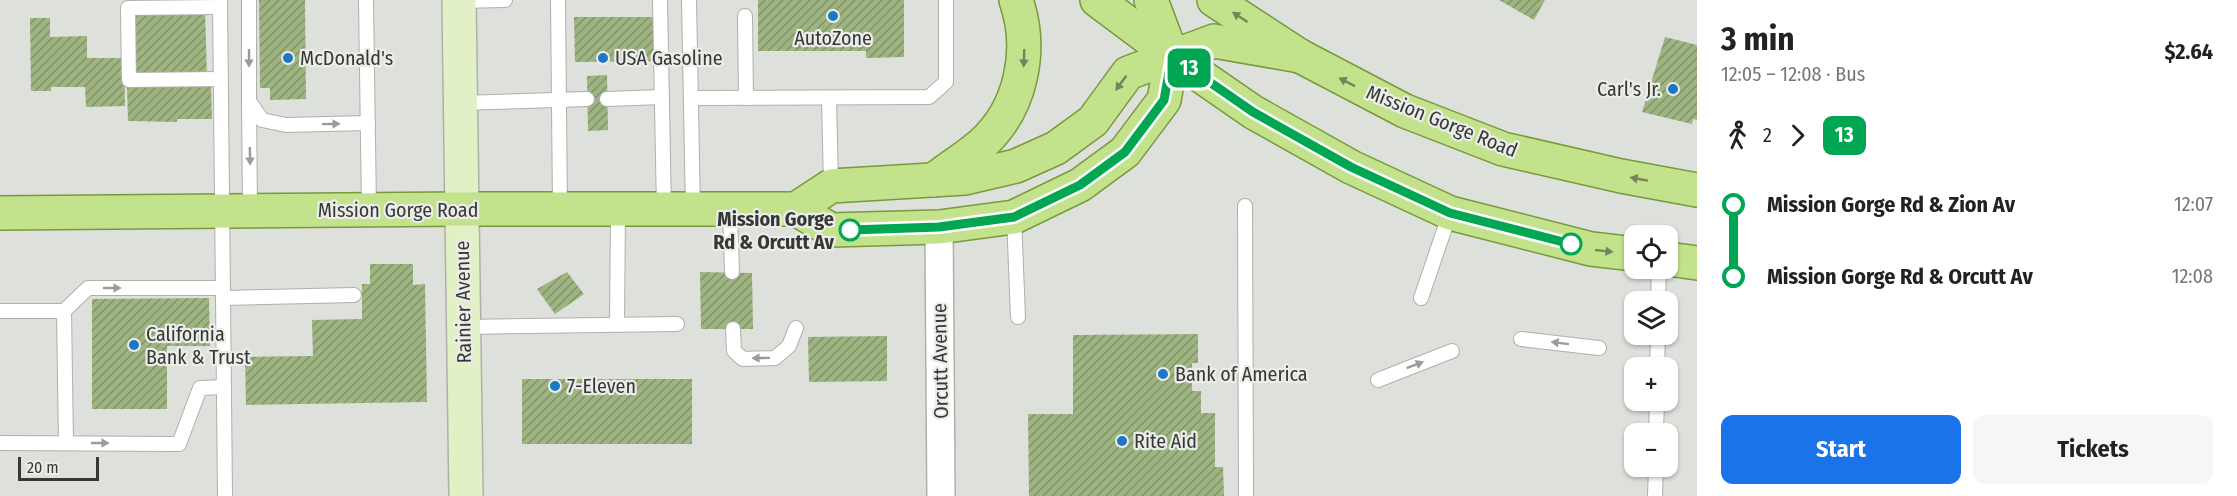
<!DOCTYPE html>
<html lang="en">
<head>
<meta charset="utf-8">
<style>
  body { margin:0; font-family:"Fira Sans Condensed",sans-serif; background:#f6f6f6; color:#222; height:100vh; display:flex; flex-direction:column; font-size:22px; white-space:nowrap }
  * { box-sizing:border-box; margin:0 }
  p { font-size:20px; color:#767676 }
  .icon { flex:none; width:33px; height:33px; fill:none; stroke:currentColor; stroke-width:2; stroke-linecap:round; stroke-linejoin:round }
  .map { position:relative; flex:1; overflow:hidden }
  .panel { display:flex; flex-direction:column; background:#fff; width:540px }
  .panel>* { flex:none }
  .badge { padding:0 12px; border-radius:9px; font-size:21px; line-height:39px }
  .tools { position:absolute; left:1624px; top:225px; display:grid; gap:12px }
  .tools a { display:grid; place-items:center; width:54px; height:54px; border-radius:12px; background:#fff; box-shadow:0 2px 4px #0004; font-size:30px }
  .scale { position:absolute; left:18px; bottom:15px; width:81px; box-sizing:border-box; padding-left:6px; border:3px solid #373836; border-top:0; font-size:16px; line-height:21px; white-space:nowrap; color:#373836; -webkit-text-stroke:4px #ebede9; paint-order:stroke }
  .map>.badge { position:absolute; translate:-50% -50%; box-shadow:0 0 0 3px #fff }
  .legs { display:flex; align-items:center; gap:9px; height:66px; padding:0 24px; font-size:20px }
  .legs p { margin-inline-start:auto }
  .head { display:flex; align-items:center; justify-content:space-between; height:102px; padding:0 24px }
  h1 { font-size:33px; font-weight:700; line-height:45px }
  .primary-button { display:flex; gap:12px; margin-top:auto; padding:12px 24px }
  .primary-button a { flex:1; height:69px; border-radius:12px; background:#1a73e8; color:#fff; font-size:24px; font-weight:700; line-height:69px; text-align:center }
  .primary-button a+a { background:#f6f6f6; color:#222 }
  ul { padding:0 24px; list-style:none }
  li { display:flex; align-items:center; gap:21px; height:72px; font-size:22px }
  li i { display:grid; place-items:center; width:9px; height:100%; margin:0 8px; background:currentColor }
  li i::after { content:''; width:15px; height:15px; margin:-8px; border:4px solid; border-radius:50%; background:#fff }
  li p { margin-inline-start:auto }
  li:first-child i { background:linear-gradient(#0000 50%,currentColor 0) }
  li:last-child i { background:linear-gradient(currentColor 50%,#0000 0) }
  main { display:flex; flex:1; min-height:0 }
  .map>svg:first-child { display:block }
  .building { fill:url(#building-hatch) }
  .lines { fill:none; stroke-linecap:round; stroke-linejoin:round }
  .lane-casing { stroke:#aeb0ac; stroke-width:16 }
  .street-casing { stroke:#aeb0ac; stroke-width:30 }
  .secondary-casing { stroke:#aeb0ac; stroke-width:36 }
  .primary-casing { stroke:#779a3b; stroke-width:36 }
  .lane { stroke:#fff; stroke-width:14 }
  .street { stroke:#fff; stroke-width:27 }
  .secondary { stroke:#e1f0c5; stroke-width:33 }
  .primary { stroke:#c2e28b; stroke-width:33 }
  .oneway { fill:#76845c }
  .oneway2 { fill:#9b9c9a }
  .line-1-casing { stroke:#fff; stroke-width:14 }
  .line-1 { stroke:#00a651; stroke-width:9 }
  .poi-dot { fill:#1b78c5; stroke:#ebede9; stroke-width:2 }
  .stop-1-dot { fill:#fff; stroke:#00a651; stroke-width:3 }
  .labels { text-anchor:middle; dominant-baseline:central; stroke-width:4.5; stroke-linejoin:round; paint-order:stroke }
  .poi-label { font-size:20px; fill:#373836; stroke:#ebede9; text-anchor:start }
  .street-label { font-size:20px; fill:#373836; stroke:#ebede9 }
  .stop-label { font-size:20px; font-weight:bold; fill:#373836; stroke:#ebede9; text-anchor:end }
</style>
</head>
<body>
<main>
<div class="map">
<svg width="1697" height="496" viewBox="0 0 1697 496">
  <defs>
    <pattern id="building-hatch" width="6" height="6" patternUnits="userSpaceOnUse" patternTransform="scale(1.5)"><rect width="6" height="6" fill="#9eb481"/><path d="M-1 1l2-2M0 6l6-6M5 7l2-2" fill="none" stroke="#82936a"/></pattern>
  </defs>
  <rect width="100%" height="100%" fill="#dee0dc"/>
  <!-- building -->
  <g class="building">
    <polygon points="259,0 305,0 306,99 270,100 270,88 260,88"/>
    <polygon points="758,0 904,0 904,57 866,58 866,51 758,51"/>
    <polygon points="1499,0 1545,0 1534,20"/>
    <polygon points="132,10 205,10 207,76 133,77"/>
    <polygon points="574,17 660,17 660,61 575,62"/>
    <polygon points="30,18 50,18 50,37 87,36 87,58 124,58 125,106 86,107 85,87 51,87 51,91 31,91"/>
    <polygon points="1665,37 1697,45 1697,120 1693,119 1692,124 1642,112"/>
    <polygon points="607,75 608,130 588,131 587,76"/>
    <polygon points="211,85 212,119 177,119 177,122 128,121 127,87"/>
    <polygon points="370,264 413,264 413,285 425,284 427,402 246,405 245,357 313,356 312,320 362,319 362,284 370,284"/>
    <polygon points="567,272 584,294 555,314 537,289"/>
    <polygon points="700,272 752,273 753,329 701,329"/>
    <polygon points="209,298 210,346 167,346 167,409 92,409 92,299"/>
    <polygon points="1198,334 1198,363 1192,363 1192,391 1201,391 1201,413 1215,413 1215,467 1223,467 1224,496 1029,496 1028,414 1073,414 1073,335"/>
    <polygon points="887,336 887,381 809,382 808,337"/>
    <rect x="522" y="379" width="170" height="65"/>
  </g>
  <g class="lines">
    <defs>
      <g id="lane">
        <polyline points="220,0 225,496"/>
        <polyline points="249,0 249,101 262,120 286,125 368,123"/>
        <polyline points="366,0 369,210"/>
        <polyline points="558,0 560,210"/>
        <polyline points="660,0 664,211"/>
        <polyline points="689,0 693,211"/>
        <polyline points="459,1 505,0"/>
        <polyline points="220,7 128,8 129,80 221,79"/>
        <polyline points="745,16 746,98"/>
        <polyline points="691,98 929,97 946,82 946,0"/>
        <polyline points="829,98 831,186"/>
        <polyline points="607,99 662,97"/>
        <polyline points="249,101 250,210"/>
        <polyline points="460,103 587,99"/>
        <polyline points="1245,206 1246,496"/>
        <polyline points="730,211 732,272"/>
        <polyline points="1014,217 1018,317"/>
        <polyline points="223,298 354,295"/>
        <polyline points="1421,298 1450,213"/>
        <polyline points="1658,302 1659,268"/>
        <polyline points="0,311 64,311 88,288 223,288"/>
        <polyline points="64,311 66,443"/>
        <polyline points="617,324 618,210"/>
        <polyline points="463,327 677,324"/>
        <polyline points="733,329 734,351 743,359 775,358 789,346 796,328"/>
        <polyline points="1521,339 1599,348"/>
        <polyline points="1657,368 1658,334"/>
        <polyline points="1378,380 1452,351"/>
        <polyline points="1656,434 1657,400"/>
        <polyline points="0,443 179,444 200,388 224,387"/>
        <polyline points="1655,496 1656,466"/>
      </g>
      <polyline id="street" points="939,227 941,496"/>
      <polyline id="secondary" points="459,0 466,496"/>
      <g id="primary">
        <polyline points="1097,0 1172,56 1253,112 1351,167 1450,213 1591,249 1635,254"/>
        <polyline points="1151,0 1172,56"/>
        <polyline points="1214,0 1300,56 1405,111 1503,149 1621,176 1697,190"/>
        <path d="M934,180C949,168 967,157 982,144C1022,108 1033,49 1016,0"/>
        <polyline points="796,209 831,186 965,178 1016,166 1056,148 1093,121 1128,73 1214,41 1300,56"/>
        <polyline points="0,213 462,209 796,209 831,230 939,227 1014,217 1080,185 1125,152 1164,100 1172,56"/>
        <polyline points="1668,259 1697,263"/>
      </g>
    </defs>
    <!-- lane casing -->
    <use href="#lane" class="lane-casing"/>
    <!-- street casing -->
    <use href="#street" class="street-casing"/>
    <!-- secondary casing -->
    <use href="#secondary" class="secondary-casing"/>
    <!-- primary casing -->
    <use href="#primary" class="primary-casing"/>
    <!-- lane -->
    <use href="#lane" class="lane"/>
    <!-- street -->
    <use href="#street" class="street"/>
    <!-- secondary -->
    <use href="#secondary" class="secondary"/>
    <!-- primary -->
    <use href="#primary" class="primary"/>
  </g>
  <!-- one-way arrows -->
  <defs><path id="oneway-solid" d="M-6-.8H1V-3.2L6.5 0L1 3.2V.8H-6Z" transform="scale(1.5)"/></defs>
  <g class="oneway">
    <use href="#oneway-solid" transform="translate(1240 17) rotate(-147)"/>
    <use href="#oneway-solid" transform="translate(1024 58) rotate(92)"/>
    <use href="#oneway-solid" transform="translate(1347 82) rotate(-153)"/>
    <use href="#oneway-solid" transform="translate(1121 83) rotate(126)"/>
    <use href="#oneway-solid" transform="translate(1639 179) rotate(-170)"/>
    <use href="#oneway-solid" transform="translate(1604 251) rotate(6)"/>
  </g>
  <g class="oneway2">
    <use href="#oneway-solid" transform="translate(249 58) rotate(90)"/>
    <use href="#oneway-solid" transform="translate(331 124) rotate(-1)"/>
    <use href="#oneway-solid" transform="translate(250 156) rotate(89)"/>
    <use href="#oneway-solid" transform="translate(112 288)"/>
    <use href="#oneway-solid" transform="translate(1560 343) rotate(-173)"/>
    <use href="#oneway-solid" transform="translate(761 358) rotate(179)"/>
    <use href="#oneway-solid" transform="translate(1415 365) rotate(-21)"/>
    <use href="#oneway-solid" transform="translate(100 443)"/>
  </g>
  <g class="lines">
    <defs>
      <polyline id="line-1" points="850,230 939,227 1014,217 1080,185 1125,152 1164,100 1172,56 1253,112 1351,167 1450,213 1571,244"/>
    </defs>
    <!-- line-1 casing -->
    <use href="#line-1" class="line-1-casing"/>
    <!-- line-1 -->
    <use href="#line-1" class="line-1"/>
  </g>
  <!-- markers -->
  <g class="poi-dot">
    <circle cx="833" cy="16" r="6"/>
    <circle cx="288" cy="58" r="6"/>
    <circle cx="603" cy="58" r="6"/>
    <circle cx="1673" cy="89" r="6"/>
    <circle cx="134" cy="345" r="6"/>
    <circle cx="1163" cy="374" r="6"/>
    <circle cx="555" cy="386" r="6"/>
    <circle cx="1122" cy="441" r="6"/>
  </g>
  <g class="stop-1-dot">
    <circle cx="850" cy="230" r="10"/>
    <circle cx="1571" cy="244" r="10"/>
  </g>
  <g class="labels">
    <!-- poi labels -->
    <g class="poi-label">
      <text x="833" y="38" text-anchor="middle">AutoZone</text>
      <text x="300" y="58">McDonald's</text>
      <text x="615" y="58">USA Gasoline</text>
      <text x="1661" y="89" text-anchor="end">Carl's Jr.</text>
      <text x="146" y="334">California<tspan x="146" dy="23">Bank &amp; Trust</tspan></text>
      <text x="1175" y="374">Bank of America</text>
      <text x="567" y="386">7-Eleven</text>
      <text x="1134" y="441">Rite Aid</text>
    </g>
    <!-- street labels -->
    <g class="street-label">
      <text transform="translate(1442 121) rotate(22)">Mission Gorge Road</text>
      <text x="398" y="210">Mission Gorge Road</text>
      <text transform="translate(463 302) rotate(-91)">Rainier Avenue</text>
      <text transform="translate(940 361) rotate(-91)">Orcutt Avenue</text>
    </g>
    <!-- stop labels -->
    <g class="stop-label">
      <text x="834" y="219">Mission Gorge<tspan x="834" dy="23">Rd &amp; Orcutt Av</tspan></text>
    </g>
  </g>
</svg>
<div class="tools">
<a><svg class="icon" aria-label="locate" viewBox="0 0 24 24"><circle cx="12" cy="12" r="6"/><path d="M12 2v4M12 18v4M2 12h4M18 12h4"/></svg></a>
<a><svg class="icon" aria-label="layers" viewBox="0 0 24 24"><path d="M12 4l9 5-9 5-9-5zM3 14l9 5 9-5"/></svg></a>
<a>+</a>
<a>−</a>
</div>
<div class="scale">20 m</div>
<b class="badge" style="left:1189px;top:68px;background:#00a651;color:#fff">13</b>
</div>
<section class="panel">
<div class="head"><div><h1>3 min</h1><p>12:05 – 12:08 · Bus</p></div><b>$2.64</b></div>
<div class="legs"><svg class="icon" aria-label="walk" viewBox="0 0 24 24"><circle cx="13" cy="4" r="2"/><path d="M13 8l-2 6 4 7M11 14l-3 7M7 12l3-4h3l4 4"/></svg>2<svg class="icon" aria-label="forward" viewBox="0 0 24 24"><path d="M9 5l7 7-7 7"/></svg><b class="badge" style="background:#00a651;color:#fff">13</b></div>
<ul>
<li><i style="color:#00a651"></i><b>Mission Gorge Rd &amp; Zion Av</b><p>12:07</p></li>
<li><i style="color:#00a651"></i><b>Mission Gorge Rd &amp; Orcutt Av</b><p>12:08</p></li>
</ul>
<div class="primary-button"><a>Start</a><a>Tickets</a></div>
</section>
</main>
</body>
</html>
